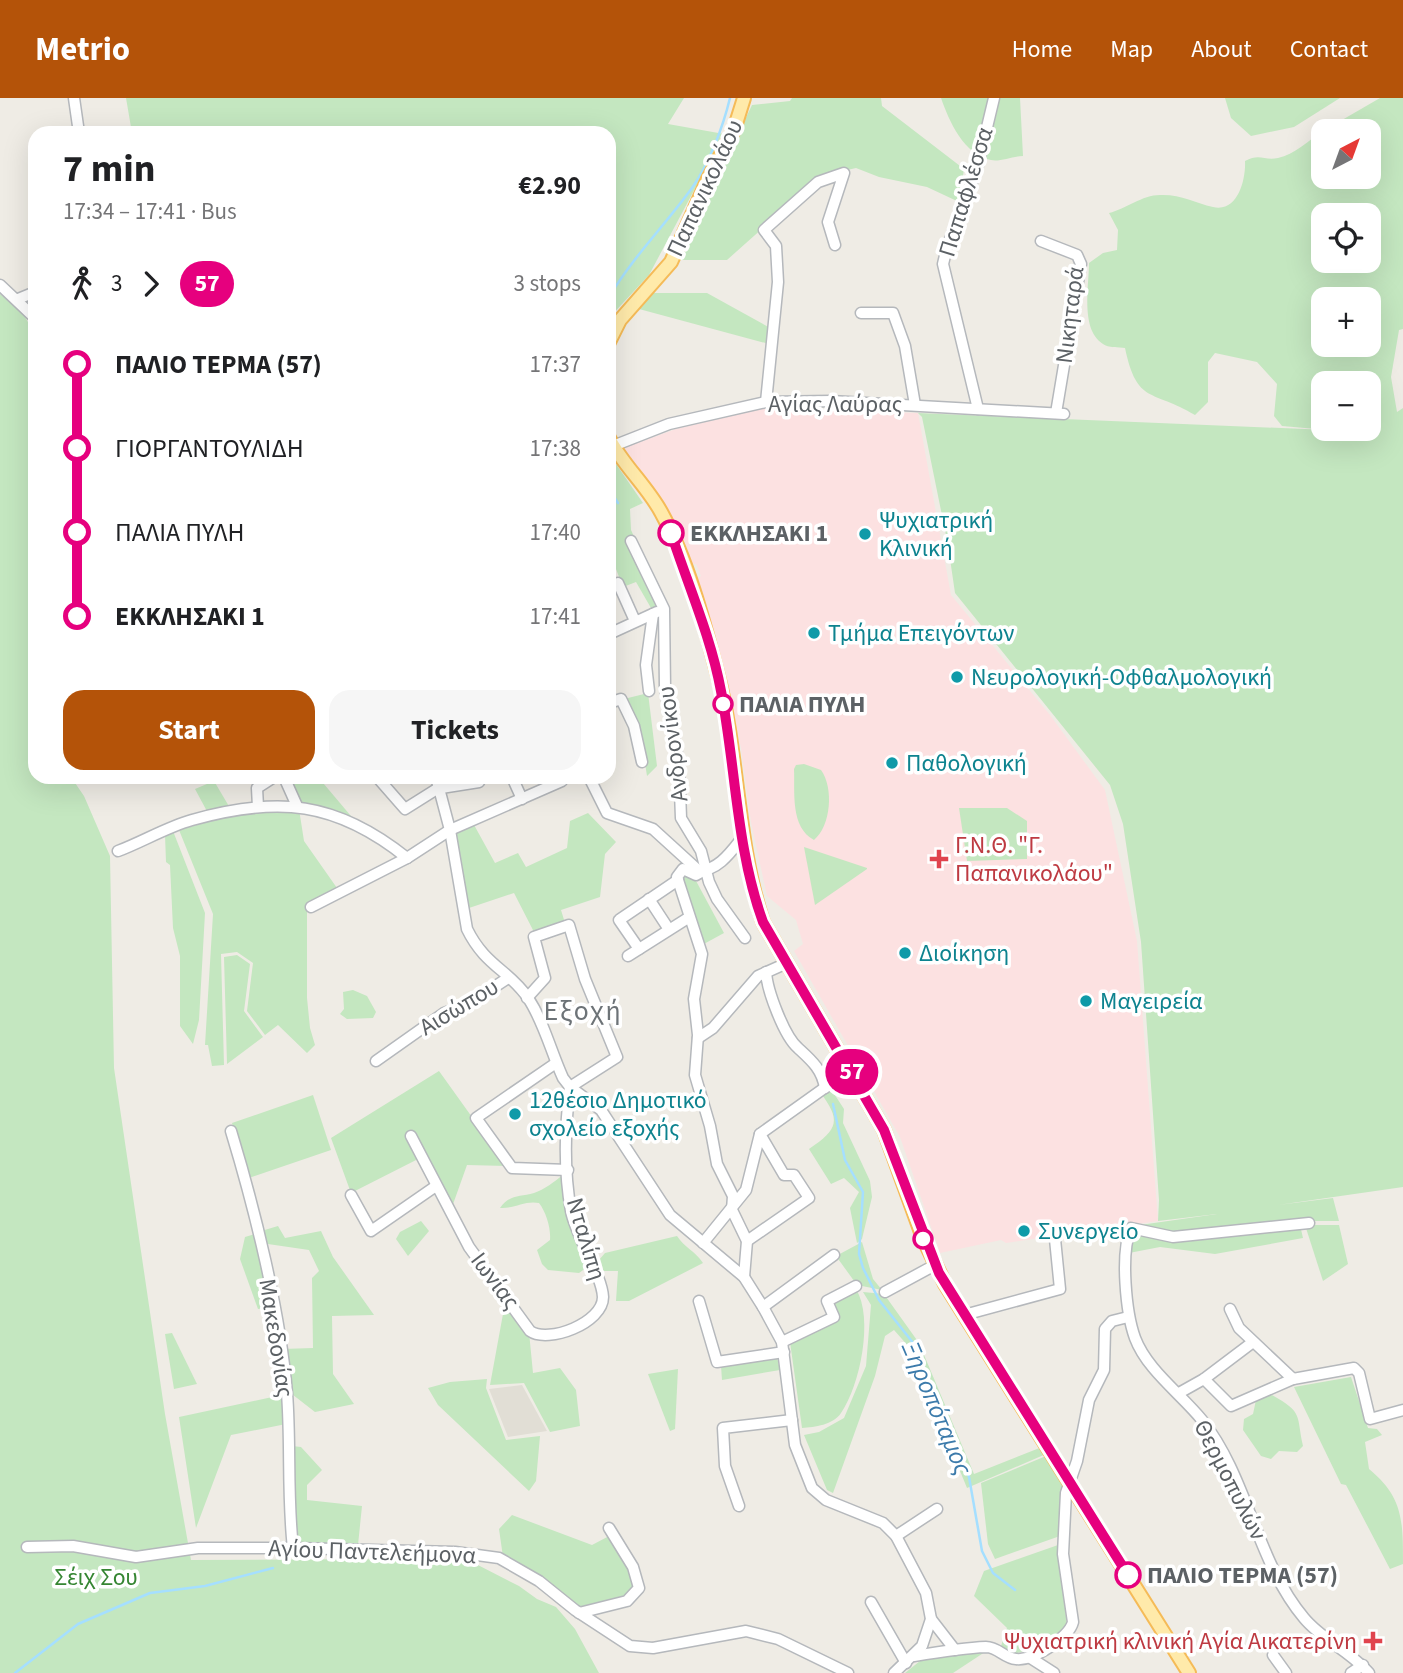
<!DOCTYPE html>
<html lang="en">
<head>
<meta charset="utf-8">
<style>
  body { margin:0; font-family:"Source Sans 3",sans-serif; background:#f6f6f6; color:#202124; height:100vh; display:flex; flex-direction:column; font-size:26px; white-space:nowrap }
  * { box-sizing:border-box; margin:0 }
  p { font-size:23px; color:#757577 }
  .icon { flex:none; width:38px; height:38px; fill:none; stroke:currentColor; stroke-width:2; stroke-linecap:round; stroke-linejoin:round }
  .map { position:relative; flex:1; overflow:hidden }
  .details { position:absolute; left:28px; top:28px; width:588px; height:658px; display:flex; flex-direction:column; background:#fff; border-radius:21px; box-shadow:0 7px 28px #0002 }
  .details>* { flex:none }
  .badge { padding:0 14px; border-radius:23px; font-size:24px; line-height:46px }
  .needle { width:46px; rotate:41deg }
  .buttons { position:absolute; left:1311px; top:21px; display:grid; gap:14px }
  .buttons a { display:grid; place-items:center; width:70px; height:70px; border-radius:14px; background:#fff; box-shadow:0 7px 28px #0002; font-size:35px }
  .map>.badge { position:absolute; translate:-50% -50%; box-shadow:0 0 0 4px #fff }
  .legs { display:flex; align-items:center; gap:10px; height:77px; padding:0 35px; font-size:23px }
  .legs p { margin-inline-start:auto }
  .head { display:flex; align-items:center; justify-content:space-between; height:119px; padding:0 35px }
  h1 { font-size:38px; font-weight:700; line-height:52px }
  .action { display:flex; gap:14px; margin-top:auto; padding:14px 35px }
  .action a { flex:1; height:80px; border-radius:21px; background:#b45309; color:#fff; font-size:28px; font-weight:700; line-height:80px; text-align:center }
  .action a+a { background:#f6f6f6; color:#202124 }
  ul { padding:0 35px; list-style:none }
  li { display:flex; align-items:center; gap:24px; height:84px; font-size:26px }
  li i { display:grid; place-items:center; width:10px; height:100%; margin:0 9px; background:currentColor }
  li i::after { content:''; width:18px; height:18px; margin:-9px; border:5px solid; border-radius:50%; background:#fff }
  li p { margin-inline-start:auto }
  li:first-child i { background:linear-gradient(#0000 50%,currentColor 0) }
  li:last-child i { background:linear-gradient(currentColor 50%,#0000 0) }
  header { display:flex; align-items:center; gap:42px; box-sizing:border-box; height:98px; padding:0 35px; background:#b45309; color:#fff }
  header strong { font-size:33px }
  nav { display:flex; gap:38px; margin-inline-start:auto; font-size:24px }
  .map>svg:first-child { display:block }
  .education { fill:#e1ded5 }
  .medical { fill:#fce1e1 }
  .green { fill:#c4e7c0; fill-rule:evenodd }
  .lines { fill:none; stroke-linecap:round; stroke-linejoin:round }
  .stream { stroke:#a5dfff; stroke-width:2.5 }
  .minor-casing { stroke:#b5b8bc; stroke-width:13 }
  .major-casing { stroke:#f5bb58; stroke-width:16 }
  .minor { stroke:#fff; stroke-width:10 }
  .major { stroke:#ffeaaa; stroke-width:12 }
  .line-1-casing { stroke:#fff; stroke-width:16 }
  .line-1 { stroke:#e6007e; stroke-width:10 }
  .stop-1-dot { fill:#fff; stroke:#e6007e; stroke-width:3.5 }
  .culture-dot { fill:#0f9aa8; stroke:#fff; stroke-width:2.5 }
  .health-dot { fill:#e0444e; stroke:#fff; stroke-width:2.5 }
  .labels { text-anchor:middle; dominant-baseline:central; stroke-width:7; stroke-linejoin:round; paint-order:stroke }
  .street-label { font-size:24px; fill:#5c6165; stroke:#fff }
  .culture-label { font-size:24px; fill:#0d838f; stroke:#fff; text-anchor:start }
  .stop-label { font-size:24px; font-weight:bold; fill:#5c6165; stroke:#fff; text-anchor:start }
  .health-label { font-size:24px; fill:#be3a42; stroke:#fff; text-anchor:start }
  .park-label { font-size:24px; fill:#368633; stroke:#fff }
  .water-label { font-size:26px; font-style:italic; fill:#3c7bab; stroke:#fff }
  .quarter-label { font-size:28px; letter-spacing:2px; fill:#6d7377; stroke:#fff }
</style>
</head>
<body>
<header>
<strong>Metrio</strong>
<nav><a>Home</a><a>Map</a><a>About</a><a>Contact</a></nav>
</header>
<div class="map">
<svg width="1403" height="1575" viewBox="0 0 1403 1575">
  <rect width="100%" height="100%" fill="#efece5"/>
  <!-- education -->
  <polygon class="education" points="522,1287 547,1333 508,1339 489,1291"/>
  <!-- medical -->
  <polygon class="medical" points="766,310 918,315 951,497 1050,617 1105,692 1137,843 1158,1123 1006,1145 1001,1142 940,1155 900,1039 794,853 803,846 796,822 767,798 751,724 741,650 721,562 695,481 701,478 696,466 689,466 677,429 621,351 676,331"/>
  <!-- green -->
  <g class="green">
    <polygon points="126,0 684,0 668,26 724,36 649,177 609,220 609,35 132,35"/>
    <polygon points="792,0 881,0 882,8 964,71 959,104 927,89 879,79 856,70 821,78 727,162 678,162 752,7 790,3"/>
    <path d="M941,0H1020L1023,58C1013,58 1000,64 991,62C964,57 949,23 941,0Z"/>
    <polygon points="1225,0 1340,0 1294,29 1251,38 1231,20"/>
    <path d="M1380,0H1403V231L1399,232L1391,279L1397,314L1403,310V1089L1278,1107L1333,1100L1339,1123H1305L1173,1136L1140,1127L1217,1116L1158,1123L1159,1102L1141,844L1123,726L1110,687L955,495L948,447L922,319L918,315L1328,332L1282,328L1274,318L1277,286L1257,264L1215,255L1208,264V304L1195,317C1152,291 1137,307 1125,250C1119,249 1108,250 1103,246C1080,232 1089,188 1089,165L1103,155L1117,152L1118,132L1109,115C1126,111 1142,97 1160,97C1180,96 1195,105 1213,109C1238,115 1246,81 1245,63C1260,55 1264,63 1278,60C1294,57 1309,42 1323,33V79H1368V33H1323ZM1323,117H1368V163H1323ZM1323,201H1368V247H1323ZM1323,285H1368V331H1323Z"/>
    <polygon points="652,195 707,195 772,231 769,246 639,211"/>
    <polygon points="0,196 22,214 35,236 35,679 71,679 84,698 110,758 114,970 165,1316 191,1462 398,1461 474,1465 519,1488 537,1501 556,1509 575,1531 599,1575 0,1575"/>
    <polygon points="609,356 643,405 630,411 631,432 665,506 651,510 636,484 623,489 609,453"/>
    <polygon points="648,595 657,668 647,678 643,652 624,601"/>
    <path d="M804,666L821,672C834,690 831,728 814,742C790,729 795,694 794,671L796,667Z"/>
    <polygon points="285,679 318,679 356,724 297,706"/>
    <polygon points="214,683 230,710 209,717 195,691"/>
    <polygon points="959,710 1007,710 1027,723 1027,761 967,763"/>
    <polygon points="287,711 299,711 304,743 337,790 307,809 307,900 310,930 315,947 307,955 278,927 265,937 247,913 253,865 237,854 221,856 224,967 212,968 208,947 205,947 213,816 179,732 225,719"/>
    <polygon points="588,715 616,744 605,756 600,799 561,812 565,825 534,834 514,795 469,810 456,732 473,725 495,765 518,755 526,769 567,750 570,723"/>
    <polygon points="173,733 205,815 199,922 193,946 180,928 180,858 173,830 170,767 166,764 165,737"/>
    <polygon points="804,749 867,770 867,771 815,807"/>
    <polygon points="686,777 695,781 724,835 702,847 680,781"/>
    <polygon points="237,857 250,866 244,913 263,939 227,966 224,859"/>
    <polygon points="353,892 367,898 376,914 373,920 347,921 340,916 344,911 343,894"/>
    <polygon points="439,973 507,1068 467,1067 452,1109 424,1058 351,1095 331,1040"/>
    <path d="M829,988L844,1011L843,1025L870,1083L872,1099L862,1141L857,1145L850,1110L859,1094L844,1080L831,1086L809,1051C839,1031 841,1022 820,994Z"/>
    <polygon points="313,997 331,1052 249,1080 232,1025"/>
    <path d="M563,1077L567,1117L586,1170L579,1175L548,1172L542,1166L537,1152L550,1142C551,1130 546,1114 539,1105C525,1102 514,1111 500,1110C510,1096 520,1099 534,1095C544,1092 555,1083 563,1077Z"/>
    <polygon points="421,1123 429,1133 408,1158 396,1141 400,1134"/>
    <polygon points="1300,1127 1303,1140 1215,1156 1160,1149 1129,1155 1132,1133 1172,1141"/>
    <polygon points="1305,1127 1339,1127 1348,1166 1323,1183"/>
    <polygon points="278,1128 285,1140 321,1133 333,1159 374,1217 332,1218 333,1276 354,1306 315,1314 288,1293 282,1251 313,1250 312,1180 319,1173 309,1152 261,1145 258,1134"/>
    <polygon points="255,1136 271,1209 258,1211 240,1161 245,1139"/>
    <path d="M677,1138C684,1149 695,1153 703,1165L629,1203H616L618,1173H602L599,1162L605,1155Z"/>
    <polygon points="862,1144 873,1181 882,1192 857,1187 836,1158"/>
    <path d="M856,1191C874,1220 860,1288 841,1315C833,1327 815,1329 802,1330L790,1244L839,1221L833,1206Z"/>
    <polygon points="863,1194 884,1196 919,1245 974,1376 1042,1349 1046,1356 967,1390 909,1249 894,1232 885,1238 875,1278 833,1395 827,1392 804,1337 819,1334 844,1320 866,1268 871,1207"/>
    <polygon points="510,1209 529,1234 533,1275 560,1270 576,1292 580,1328 550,1334 524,1285 490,1287 503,1216"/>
    <polygon points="172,1235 197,1286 174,1291 165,1236"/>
    <polygon points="777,1259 780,1272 722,1282 721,1268"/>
    <polygon points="678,1271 675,1331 670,1333 648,1276"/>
    <path d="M1351,1279L1368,1330L1377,1331L1382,1337L1365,1344L1369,1371C1403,1399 1403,1422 1403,1466L1390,1471L1346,1387L1341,1386L1294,1289Z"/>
    <polygon points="487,1281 486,1290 506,1342 540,1338 536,1383 529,1393 438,1307 428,1290 450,1284"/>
    <polygon points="286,1296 286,1326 231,1337 196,1430 179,1319"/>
    <path d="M1272,1297C1304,1315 1296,1317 1303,1348L1297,1354L1279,1353L1271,1361L1261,1358L1243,1332L1244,1321L1253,1316L1256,1302Z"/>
    <polygon points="292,1348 301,1349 322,1372 307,1387 307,1402 362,1408 358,1447 296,1445"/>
    <polygon points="1046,1358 1065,1387 1060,1438 995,1461 988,1446 981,1385"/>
    <polygon points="512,1417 592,1447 611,1437 636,1485 628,1499 580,1511 503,1459 499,1431"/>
    <polygon points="1058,1447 1067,1528 1043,1547 1014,1556 1001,1548 1007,1530 974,1498 984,1473"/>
    <polygon points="991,1550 953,1575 905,1575 920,1563"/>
  </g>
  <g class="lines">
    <!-- stream -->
    <g class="stream">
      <path d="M609,199C633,159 665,127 692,90C709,66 723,29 730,0"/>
      <polyline points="609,391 618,405"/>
      <polyline points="833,1006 845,1062 863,1094 859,1156 863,1170 879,1202 914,1246 969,1379 982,1453 993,1475 1015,1492"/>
      <polyline points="15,1575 78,1526 150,1495 205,1488 273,1470"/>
    </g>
    <defs>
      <g id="minor">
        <polyline points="74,0 79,35"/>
        <polyline points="1041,143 1077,157 1081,166 1056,315"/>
        <polyline points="0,187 35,220"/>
        <polyline points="18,201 35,194"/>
        <polyline points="861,215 893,215 905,248 915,307"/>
        <polyline points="766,304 778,184 776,148 764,132 818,84 844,75 828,124 835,147"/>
        <polyline points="978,311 943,166 947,149 977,71 994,0"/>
        <polyline points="613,348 669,326 766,304 831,303 1064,316"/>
        <polyline points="631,443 664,511 665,590 679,667 681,720 701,753 709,784 717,801 745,840"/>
        <polyline points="609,490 618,485 635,523"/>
        <polyline points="609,536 657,514"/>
        <polyline points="649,593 646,567 653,516"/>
        <polyline points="609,605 621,601 634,628 642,664"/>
        <polyline points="284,679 297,708"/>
        <polyline points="377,679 405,711 440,689"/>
        <path d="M436,679L450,732L467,831C485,868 509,872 528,900C544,924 551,954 563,980L570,989L601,1012L670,1117L744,1179L763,1209L782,1244L795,1347L812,1390L826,1402L883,1425L896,1438L926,1495L931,1521L922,1548L894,1575"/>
        <polyline points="512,679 522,701"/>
        <path d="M589,679L607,715L653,731L698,772C717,774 731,754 742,740"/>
        <polyline points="441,690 479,684"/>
        <polyline points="258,709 257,690 274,679"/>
        <path d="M118,753C142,744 167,729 192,722C278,698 336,703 407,760"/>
        <polyline points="703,773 696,777 683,771 677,779 702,856 694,901 698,937 695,977 710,1028 717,1066 733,1098 732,1112 747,1143 744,1179"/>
        <polyline points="649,801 668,830"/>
        <polyline points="311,809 407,760 450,732 562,683"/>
        <polyline points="639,851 619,822 678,782"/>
        <polyline points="628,858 688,820"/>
        <path d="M766,874C767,892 784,938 798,950C811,962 822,971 825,990"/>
        <polyline points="527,900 545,880 534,839 569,827 585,881 617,959 570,989"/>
        <polyline points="698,940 713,930 758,878 787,865"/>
        <polyline points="376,963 444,915 470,905 508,880"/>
        <polyline points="556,965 476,1020 512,1070 568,1072"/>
        <path d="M231,1033C255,1112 280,1213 287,1295C291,1347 287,1398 293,1450"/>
        <path d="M411,1038L469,1149L530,1233C548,1246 603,1225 603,1199C602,1177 576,1139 571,1113C564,1074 565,1028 570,989"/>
        <polyline points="351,1097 371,1133 436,1088"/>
        <path d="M1309,1125L1173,1139L1131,1130C1120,1155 1126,1215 1135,1240C1147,1272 1181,1296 1202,1322C1248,1380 1256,1463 1304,1520C1322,1542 1350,1553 1369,1575"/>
        <polyline points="747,1143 809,1100 794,1077 784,1077 760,1036"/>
        <polyline points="703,1145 746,1092 760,1036 830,986"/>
        <polyline points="885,1194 935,1167"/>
        <polyline points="699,1203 717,1264 784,1254"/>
        <polyline points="763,1209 834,1157"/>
        <polyline points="1230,1211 1239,1230 1293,1281"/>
        <polyline points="964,1217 1060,1191 1055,1141"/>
        <polyline points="782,1244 834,1219 827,1203 856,1188"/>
        <polyline points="1204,1281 1231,1308 1293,1281 1354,1270 1359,1275 1370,1321 1403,1312"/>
        <polyline points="1179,1295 1204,1281 1253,1244"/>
        <polyline points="739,1408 725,1368 723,1330 792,1322"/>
        <polyline points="896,1438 937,1411"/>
        <polyline points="27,1449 73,1448 136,1459 198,1450 293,1450 455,1454 499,1460 539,1483 575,1512 630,1548 653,1550 746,1533 778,1541 848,1575"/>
        <polyline points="871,1504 906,1565"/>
        <polyline points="579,1515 627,1503 639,1490 633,1469 609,1430"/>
        <polyline points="931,1521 955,1552"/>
        <polyline points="1273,1557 1286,1575"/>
        <path d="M914,1558C938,1554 962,1550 986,1549C998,1549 1004,1560 1016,1561C1033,1563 1069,1540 1073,1524L1063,1456L1066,1395L1077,1363L1089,1302L1104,1272L1105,1231L1112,1223L1128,1219"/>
        <polyline points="1029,1559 1054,1575"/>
        <polyline points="1351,1575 1363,1567"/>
      </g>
      <g id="major">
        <polyline points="609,244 620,222 671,164 708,81 734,32 744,0"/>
        <path d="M609,340C622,366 646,387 661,414C687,461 703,521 717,574C739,656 736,743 763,824L884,1032L923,1140L945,1186L1189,1575"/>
      </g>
    </defs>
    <!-- minor casing -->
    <use href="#minor" class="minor-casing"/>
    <!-- major casing -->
    <use href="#major" class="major-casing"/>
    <!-- minor -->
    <use href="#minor" class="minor"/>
    <!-- major -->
    <use href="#major" class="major"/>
  </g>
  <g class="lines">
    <defs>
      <path id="line-1" d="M671,435C688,487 711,539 721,593C736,670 736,750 763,824L884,1032L939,1175L1128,1477"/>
    </defs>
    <!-- line-1 casing -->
    <use href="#line-1" class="line-1-casing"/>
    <!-- line-1 -->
    <use href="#line-1" class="line-1"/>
  </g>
  <!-- markers -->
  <g class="stop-1-dot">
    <circle cx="671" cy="435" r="12"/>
    <circle cx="723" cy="606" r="9"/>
    <circle cx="923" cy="1141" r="9"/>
    <circle cx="1128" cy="1477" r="12"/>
  </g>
  <g class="culture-dot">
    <circle cx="865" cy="436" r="7"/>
    <circle cx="814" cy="535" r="7"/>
    <circle cx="957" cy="579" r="7"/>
    <circle cx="892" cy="665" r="7"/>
    <circle cx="905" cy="855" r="7"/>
    <circle cx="1086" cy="903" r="7"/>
    <circle cx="515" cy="1016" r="7"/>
    <circle cx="1024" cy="1133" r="7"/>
  </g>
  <g class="health-dot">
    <path d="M935.5 750.5h7v7h7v7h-7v7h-7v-7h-7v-7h7z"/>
    <path d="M1369.5 1532.5h7v7h7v7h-7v7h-7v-7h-7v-7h7z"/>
  </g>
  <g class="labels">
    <!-- street labels -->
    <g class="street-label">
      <text transform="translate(705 90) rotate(-65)">Παπανικολάου</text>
      <text transform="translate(966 94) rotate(-73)">Παπαφλέσσα</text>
      <text transform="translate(1070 217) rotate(-83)">Νικηταρά</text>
      <text x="835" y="306">Αγίας Λαύρας</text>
      <text transform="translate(673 646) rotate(-97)">Ανδρονίκου</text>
      <text transform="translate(459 909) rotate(-31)">Αισώπου</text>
      <text transform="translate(586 1141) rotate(73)">Νταλίπη</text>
      <text transform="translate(495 1183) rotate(53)">Ιωνίας</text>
      <text transform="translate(276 1240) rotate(81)">Μακεδονίας</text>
      <text transform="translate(1230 1382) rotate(63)">Θερμοπυλών</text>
      <text transform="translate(372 1454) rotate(2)">Αγίου Παντελεήμονα</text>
    </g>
    <!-- culture labels -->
    <g class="culture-label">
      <text x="879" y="422">Ψυχιατρική<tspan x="879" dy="28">Κλινική</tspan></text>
      <text x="828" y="535">Τμήμα Επειγόντων</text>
      <text x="971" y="579">Νευρολογική-Οφθαλμολογική</text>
      <text x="906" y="665">Παθολογική</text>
      <text x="919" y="855">Διοίκηση</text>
      <text x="1100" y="903">Μαγειρεία</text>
      <text x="529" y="1002">12θέσιο Δημοτικό<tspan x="529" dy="28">σχολείο εξοχής</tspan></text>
      <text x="1038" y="1133">Συνεργείο</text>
    </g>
    <!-- stop labels -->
    <g class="stop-label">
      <text x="690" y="435">ΕΚΚΛΗΣΑΚΙ 1</text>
      <text x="739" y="606">ΠΑΛΙΑ ΠΥΛΗ</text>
      <text x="1147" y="1477">ΠΑΛΙΟ ΤΕΡΜΑ (57)</text>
    </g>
    <!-- health labels -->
    <g class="health-label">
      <text x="955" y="747">Γ.Ν.Θ. "Γ.<tspan x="955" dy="28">Παπανικολάου"</tspan></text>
      <text x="1357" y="1543" text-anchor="end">Ψυχιατρική κλινική Αγία Αικατερίνη</text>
    </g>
    <!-- park labels -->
    <g class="park-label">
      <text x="96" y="1479">Σέιχ Σου</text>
    </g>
    <!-- water labels -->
    <g class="water-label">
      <text transform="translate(937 1310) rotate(67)">Ξηροπόταμος</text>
    </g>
    <!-- quarter labels -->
    <g class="quarter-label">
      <text x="583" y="913">Εξοχή</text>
    </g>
  </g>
</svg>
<div class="buttons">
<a><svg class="needle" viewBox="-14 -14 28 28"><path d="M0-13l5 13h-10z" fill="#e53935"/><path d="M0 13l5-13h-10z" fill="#757577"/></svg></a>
<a><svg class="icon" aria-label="locate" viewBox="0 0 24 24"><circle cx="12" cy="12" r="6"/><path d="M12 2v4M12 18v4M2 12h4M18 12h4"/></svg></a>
<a>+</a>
<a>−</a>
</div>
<b class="badge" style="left:852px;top:974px;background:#e6007e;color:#fff">57</b>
<section class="details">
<div class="head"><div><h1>7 min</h1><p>17:34 – 17:41 · Bus</p></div><b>€2.90</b></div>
<div class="legs"><svg class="icon" aria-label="walk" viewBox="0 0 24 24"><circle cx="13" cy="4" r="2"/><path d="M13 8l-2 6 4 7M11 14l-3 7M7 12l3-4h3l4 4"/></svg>3<svg class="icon" aria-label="forward" viewBox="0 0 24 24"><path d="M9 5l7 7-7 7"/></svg><b class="badge" style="background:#e6007e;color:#fff">57</b><p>3 stops</p></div>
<ul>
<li><i style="color:#e6007e"></i><b>ΠΑΛΙΟ ΤΕΡΜΑ (57)</b><p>17:37</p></li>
<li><i style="color:#e6007e"></i><span>ΓΙΟΡΓΑΝΤΟΥΛΙΔΗ</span><p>17:38</p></li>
<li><i style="color:#e6007e"></i><span>ΠΑΛΙΑ ΠΥΛΗ</span><p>17:40</p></li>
<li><i style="color:#e6007e"></i><b>ΕΚΚΛΗΣΑΚΙ 1</b><p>17:41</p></li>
</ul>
<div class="action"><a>Start</a><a>Tickets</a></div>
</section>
</div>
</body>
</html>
